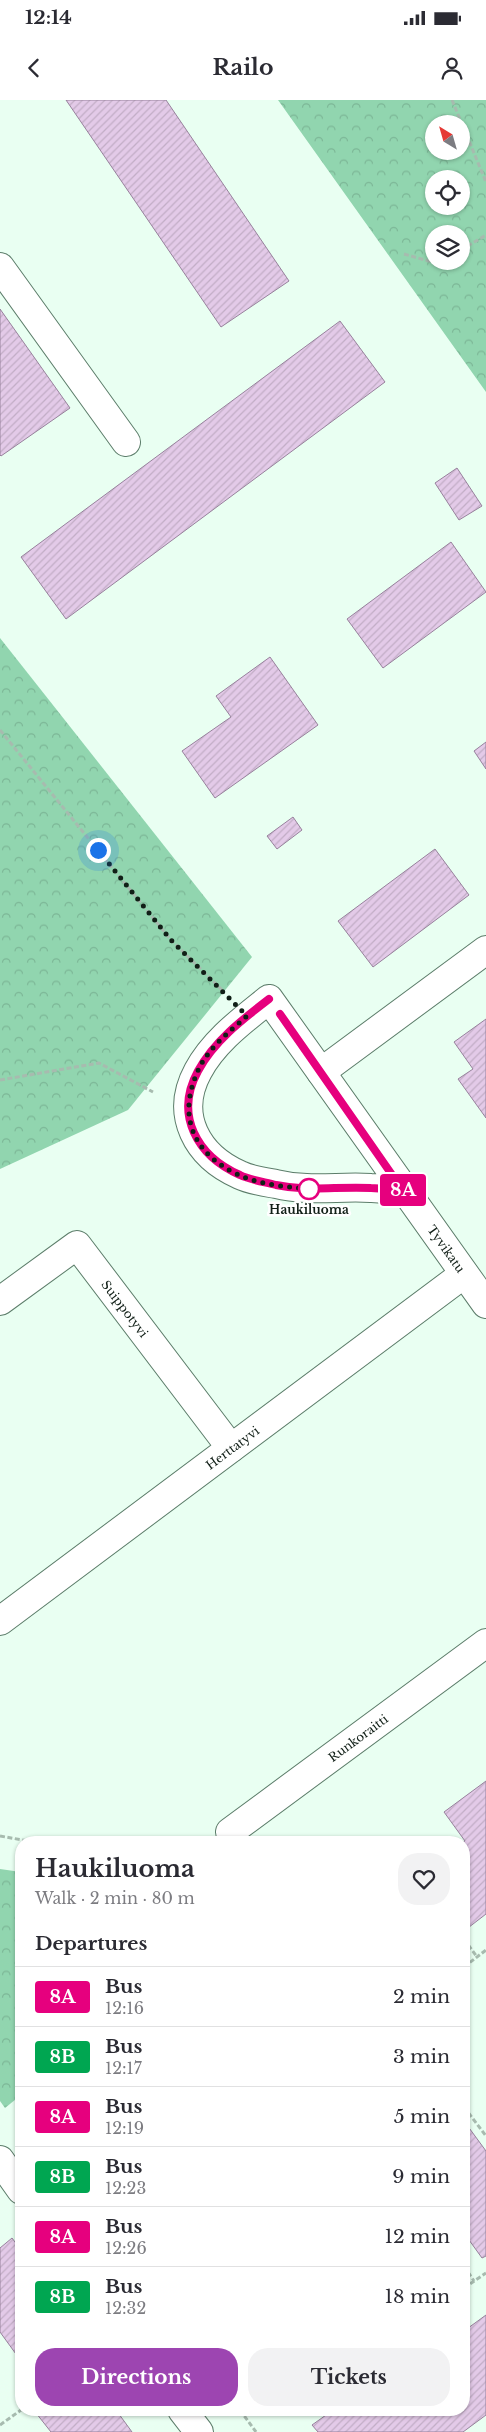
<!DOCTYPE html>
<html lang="en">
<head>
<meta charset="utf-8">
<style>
  body { margin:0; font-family:"Libre Baskerville",serif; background:#f2f2f3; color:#2b2b33; height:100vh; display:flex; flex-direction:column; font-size:19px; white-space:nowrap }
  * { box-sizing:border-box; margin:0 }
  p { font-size:16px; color:#7c7c81 }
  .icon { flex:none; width:28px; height:28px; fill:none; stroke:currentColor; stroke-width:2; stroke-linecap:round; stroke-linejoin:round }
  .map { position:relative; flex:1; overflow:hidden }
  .sheet { position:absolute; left:15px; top:1736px; width:455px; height:580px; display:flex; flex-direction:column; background:#fff; border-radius:20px; box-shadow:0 1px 4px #0004 }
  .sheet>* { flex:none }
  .badge { padding:0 10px; border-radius:4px; font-size:18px; line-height:32px }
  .needle { width:32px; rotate:323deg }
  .fabs { position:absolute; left:425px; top:15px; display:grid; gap:10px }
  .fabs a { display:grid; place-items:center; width:45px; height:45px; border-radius:50%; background:#fff; box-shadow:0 1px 4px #0004; font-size:25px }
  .you { position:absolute; width:25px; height:25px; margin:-12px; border:4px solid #fff; border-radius:50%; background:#1a73e8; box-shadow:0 0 0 8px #1a73e833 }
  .map>.badge { position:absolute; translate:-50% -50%; box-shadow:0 0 0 2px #fff }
  h2 { padding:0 20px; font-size:19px; line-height:45px }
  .round { display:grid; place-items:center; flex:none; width:52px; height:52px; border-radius:20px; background:#f2f2f3 }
  .summary { display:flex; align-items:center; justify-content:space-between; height:85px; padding:0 20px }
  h1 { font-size:24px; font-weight:700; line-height:38px }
  .primary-button { display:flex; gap:10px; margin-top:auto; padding:10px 20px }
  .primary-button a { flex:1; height:58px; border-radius:20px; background:#9d45b1; color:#fff; font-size:20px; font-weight:700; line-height:58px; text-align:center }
  .primary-button a+a { background:#f2f2f3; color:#2b2b33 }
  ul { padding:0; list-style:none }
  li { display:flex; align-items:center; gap:15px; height:60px; padding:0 20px; border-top:1px solid #e1e1e2 }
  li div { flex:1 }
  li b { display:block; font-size:19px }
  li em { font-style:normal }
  li .badge { min-width:55px; font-weight:700; text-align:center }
  .status { display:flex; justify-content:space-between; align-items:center; height:35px; padding:0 25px; background:#fff; direction:ltr }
  .status svg { height:14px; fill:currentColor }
  header { display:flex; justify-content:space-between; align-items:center; height:65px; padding:0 20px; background:#fff; font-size:22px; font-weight:700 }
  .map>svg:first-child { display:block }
  .forest { fill:url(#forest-crowns); fill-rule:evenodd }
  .building { fill:url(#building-hatch); stroke:#97819c }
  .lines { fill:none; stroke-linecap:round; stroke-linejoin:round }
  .minor-casing { stroke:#5c7d6a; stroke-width:30 }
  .path { stroke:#a7bbaf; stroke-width:3; stroke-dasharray:5 2.5; stroke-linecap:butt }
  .minor { stroke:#fff; stroke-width:28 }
  .line-casing { stroke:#fff; stroke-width:11 }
  .line { stroke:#e6007e; stroke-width:8 }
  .walk { stroke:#111f17; stroke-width:5; stroke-dasharray:0 9 }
  .stop-dot { fill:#fff; stroke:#e6007e; stroke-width:2.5 }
  .labels { text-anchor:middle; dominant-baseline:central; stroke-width:5; stroke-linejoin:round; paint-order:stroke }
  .stop-label { font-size:12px; font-weight:bold; fill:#111f17; stroke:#fff }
  .street-label { font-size:12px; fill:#111f17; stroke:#fff }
</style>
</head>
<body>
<div class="status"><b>12:14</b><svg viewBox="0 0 49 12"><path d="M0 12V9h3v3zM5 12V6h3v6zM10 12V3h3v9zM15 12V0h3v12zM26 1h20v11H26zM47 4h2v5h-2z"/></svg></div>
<header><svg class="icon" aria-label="back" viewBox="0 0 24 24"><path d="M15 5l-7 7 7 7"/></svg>Railo<svg class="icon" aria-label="person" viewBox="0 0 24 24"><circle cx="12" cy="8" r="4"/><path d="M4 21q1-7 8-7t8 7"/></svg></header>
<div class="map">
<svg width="486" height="2332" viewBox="0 0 486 2332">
  <defs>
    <pattern id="forest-crowns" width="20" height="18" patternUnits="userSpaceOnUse" patternTransform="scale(1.25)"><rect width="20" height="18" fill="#91d5af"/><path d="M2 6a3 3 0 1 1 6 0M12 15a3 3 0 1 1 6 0" fill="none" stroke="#7cb696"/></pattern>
    <pattern id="building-hatch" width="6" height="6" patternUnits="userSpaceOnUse" patternTransform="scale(1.25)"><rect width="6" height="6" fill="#e3cae8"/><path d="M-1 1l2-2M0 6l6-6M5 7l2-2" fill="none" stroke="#c2adc6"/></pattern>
  </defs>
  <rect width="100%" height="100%" fill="#e9fff2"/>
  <!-- forest -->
  <g class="forest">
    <path d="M278,0H486V292ZM434,24H461V51H434ZM434,79H461V106H434ZM434,134H461V161H434Z"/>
    <polygon points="0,538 252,857 128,1010 0,1069"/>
    <polygon points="0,1769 21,1772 21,1995 5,2008 0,2001"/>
  </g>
  <!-- building -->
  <g class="building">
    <polygon points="66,0 166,0 289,181 221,227"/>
    <polygon points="0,209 70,308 1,356 0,355"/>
    <polygon points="340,221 385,282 66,519 21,457"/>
    <polygon points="457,368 482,406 459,420 435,383"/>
    <polygon points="451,442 486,492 383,568 347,519"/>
    <polygon points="270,557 318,625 215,698 182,651 231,617 216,596"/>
    <polygon points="486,642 486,669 474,651"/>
    <polygon points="293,717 302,730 277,749 267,736"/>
    <polygon points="435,749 469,795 373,867 338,821"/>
    <polygon points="486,919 486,1018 458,979 473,969 454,942"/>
    <polygon points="486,1681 486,1814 464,1831 463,1742 465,1741 444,1712"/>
    <polygon points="464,2021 486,2051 486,2156 482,2158 464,2133"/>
    <polygon points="12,2138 21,2150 21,2261 0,2232 0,2148"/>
    <polygon points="486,2215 486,2315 463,2332 318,2332 312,2325 333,2310 464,2310 464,2231"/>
    <polygon points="40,2310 116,2310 132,2332 51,2332 36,2313"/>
  </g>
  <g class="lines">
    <defs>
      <g id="minor">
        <polyline points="0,167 126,342"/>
        <polyline points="321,972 486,850"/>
        <path id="s1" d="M404,1092C393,1091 382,1088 371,1088C338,1086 309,1092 276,1084C265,1082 250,1080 240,1075C197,1056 174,1015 198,971C214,941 243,920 269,899L486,1204"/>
        <path id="s2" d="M0,1201L77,1145L231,1348"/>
        <path id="s3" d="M0,1521L464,1174"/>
        <path id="s4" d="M230,1732L486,1543"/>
        <polyline points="0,2060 21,2090"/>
        <polyline points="182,2310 199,2332"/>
      </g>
    </defs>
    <!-- minor casing -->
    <use href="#minor" class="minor-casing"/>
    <!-- path -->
    <g class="path">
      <polyline points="452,0 486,82"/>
      <polyline points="461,150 486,135"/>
      <polyline points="404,154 439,164 444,161"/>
      <polyline points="0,630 171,840 222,890"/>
      <polyline points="0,980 99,963 153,992"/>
      <polyline points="0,1736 34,1742"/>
      <polyline points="464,1839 477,1857"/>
      <polyline points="464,1867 486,1850"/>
      <polyline points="464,2007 486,2036"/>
      <polyline points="464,2166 474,2181"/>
      <polyline points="464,2188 486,2173"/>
      <polyline points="240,2310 256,2332"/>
      <polyline points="0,2325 21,2310"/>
    </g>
    <!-- minor -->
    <use href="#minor" class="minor"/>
  </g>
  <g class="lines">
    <defs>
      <path id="line" d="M269,899C243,919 214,941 198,971C174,1015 197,1056 240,1075C250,1080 265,1082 276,1085C309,1092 338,1086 371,1088C382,1088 393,1091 404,1092L280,914"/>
    </defs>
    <!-- line casing -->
    <use href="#line" class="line-casing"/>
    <!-- line -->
    <use href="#line" class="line"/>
    <!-- walk -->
    <path class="walk" d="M98,750L171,840L247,916C229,932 206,950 197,973C177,1019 195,1055 239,1075C262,1086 293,1087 318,1090L309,1089"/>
  </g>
  <!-- markers -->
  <circle class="stop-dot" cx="309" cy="1089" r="10"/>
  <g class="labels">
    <!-- stop labels -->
    <g class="stop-label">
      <text x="309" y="1109">Haukiluoma</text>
    </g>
    <!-- street labels -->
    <g class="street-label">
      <text stroke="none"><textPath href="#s1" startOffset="702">Tyvikatu</textPath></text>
      <text stroke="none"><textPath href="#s2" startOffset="175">Suippotyvi</textPath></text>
      <text stroke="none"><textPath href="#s3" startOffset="290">Herttatyvi</textPath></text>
      <text stroke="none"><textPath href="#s4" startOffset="159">Runkoraitti</textPath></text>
    </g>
  </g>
</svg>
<div class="fabs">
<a><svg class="needle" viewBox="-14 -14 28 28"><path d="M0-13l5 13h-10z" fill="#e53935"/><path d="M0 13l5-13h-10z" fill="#7c7c81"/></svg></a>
<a><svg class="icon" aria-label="locate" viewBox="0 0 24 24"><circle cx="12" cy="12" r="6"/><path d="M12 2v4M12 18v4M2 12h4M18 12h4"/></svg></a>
<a><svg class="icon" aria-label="layers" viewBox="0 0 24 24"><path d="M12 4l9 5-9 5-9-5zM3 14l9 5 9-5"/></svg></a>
</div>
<div class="you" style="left:98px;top:750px"></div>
<b class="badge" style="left:403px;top:1090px;background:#e6007e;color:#fff">8A</b>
<section class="sheet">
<div class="summary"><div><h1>Haukiluoma</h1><p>Walk · 2 min · 80 m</p></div><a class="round"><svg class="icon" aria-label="heart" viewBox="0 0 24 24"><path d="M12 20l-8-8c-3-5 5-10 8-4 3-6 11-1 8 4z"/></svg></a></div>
<h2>Departures</h2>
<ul>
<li><span class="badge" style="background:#e6007e;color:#fff">8A</span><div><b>Bus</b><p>12:16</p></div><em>2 min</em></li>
<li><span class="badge" style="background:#00a651;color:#fff">8B</span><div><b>Bus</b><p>12:17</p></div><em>3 min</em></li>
<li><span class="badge" style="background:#e6007e;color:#fff">8A</span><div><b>Bus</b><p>12:19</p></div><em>5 min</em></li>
<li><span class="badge" style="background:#00a651;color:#fff">8B</span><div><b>Bus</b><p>12:23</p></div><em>9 min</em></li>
<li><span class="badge" style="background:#e6007e;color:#fff">8A</span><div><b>Bus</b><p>12:26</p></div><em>12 min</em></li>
<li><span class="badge" style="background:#00a651;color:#fff">8B</span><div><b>Bus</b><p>12:32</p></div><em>18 min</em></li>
</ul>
<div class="primary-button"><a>Directions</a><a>Tickets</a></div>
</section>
</div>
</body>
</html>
